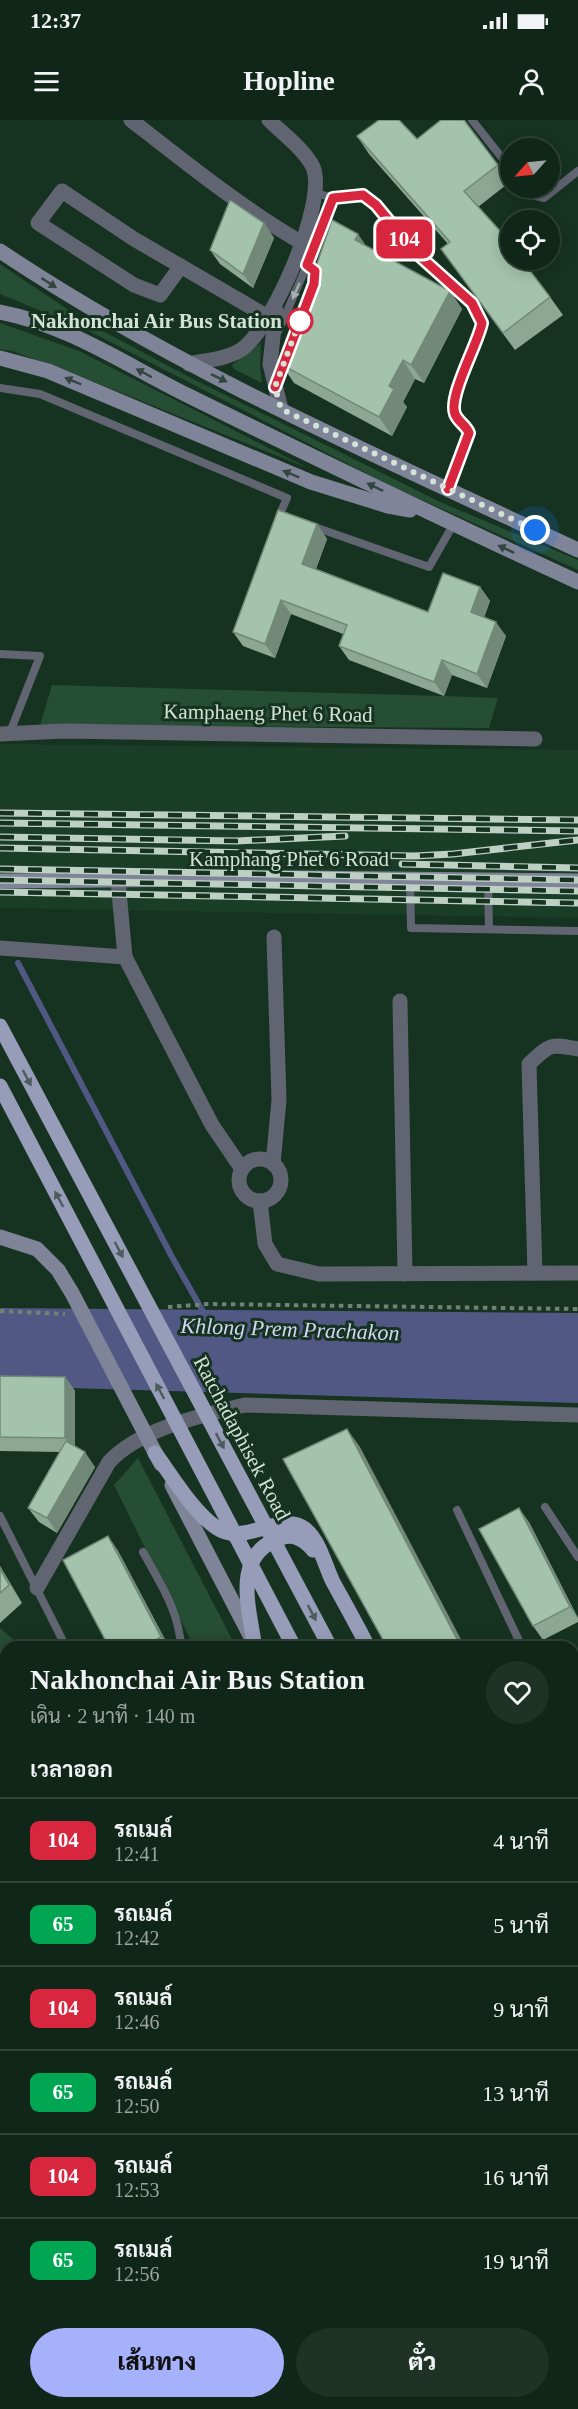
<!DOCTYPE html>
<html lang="th">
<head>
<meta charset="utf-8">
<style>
  body { margin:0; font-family:"Times New Roman",Sarabun,serif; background:#1e3225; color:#f1f3f6; height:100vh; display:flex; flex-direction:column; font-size:22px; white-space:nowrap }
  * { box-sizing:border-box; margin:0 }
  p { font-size:20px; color:#9ca5a2 }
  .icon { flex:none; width:33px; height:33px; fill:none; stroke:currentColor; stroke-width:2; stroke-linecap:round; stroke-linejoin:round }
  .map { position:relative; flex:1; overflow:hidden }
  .sheet { position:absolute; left:0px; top:1521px; width:579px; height:768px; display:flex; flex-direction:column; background:#102618; border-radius:18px 18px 0 0; box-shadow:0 3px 15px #0003,0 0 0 2px #304337 }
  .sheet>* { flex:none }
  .badge { padding:0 12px; border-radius:9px; font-size:21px; line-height:39px }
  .needle { width:39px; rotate:243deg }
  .buttons { position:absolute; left:500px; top:18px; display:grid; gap:12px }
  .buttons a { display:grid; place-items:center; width:60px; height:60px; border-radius:50%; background:#102618; box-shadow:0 3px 15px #0003,0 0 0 2px #304337; font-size:30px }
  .you { position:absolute; width:30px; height:30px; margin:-15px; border:4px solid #fff; border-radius:50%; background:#1a73e8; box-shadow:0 0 0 9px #1a73e833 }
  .map>.badge { position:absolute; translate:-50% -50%; box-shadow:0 0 0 3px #fff }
  h2 { padding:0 30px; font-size:22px; line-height:54px }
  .round { display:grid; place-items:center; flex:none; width:63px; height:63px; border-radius:32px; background:#1e3225 }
  .headline { display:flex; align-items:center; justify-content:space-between; height:102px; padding:0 30px }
  h1 { font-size:28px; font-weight:800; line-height:45px }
  .button { display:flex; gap:12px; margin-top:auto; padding:12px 30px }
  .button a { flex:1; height:69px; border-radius:36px; background:#a6b1fc; color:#111; font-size:24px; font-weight:800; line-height:69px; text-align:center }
  .button a+a { background:#1e3225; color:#f1f3f6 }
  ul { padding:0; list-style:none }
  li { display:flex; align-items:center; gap:18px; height:84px; padding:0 30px; border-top:2px solid #304337 }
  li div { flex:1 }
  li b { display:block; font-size:22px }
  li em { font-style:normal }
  li .badge { min-width:66px; font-weight:700; text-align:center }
  .status { display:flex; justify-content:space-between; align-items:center; height:42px; padding:0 30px; background:#102618; direction:ltr }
  .status svg { height:16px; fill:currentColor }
  header { display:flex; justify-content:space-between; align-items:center; height:78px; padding:0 30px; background:#102618; font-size:27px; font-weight:800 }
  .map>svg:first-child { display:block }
  .built { fill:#1a3d27 }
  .green { fill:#264e34 }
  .water { fill:#515883 }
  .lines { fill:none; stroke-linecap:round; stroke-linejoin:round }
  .stream { stroke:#515883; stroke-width:6 }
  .path { stroke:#6d8374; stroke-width:4; stroke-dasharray:4.5 4.5; stroke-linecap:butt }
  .lane { stroke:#616471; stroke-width:8 }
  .street { stroke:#616471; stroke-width:15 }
  .secondary { stroke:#808499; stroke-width:15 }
  .primary { stroke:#979cb8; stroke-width:15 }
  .rail-casing { stroke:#becfc3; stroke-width:7 }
  .rail { stroke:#163220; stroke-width:4.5; stroke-dasharray:14; stroke-linecap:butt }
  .wall { fill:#8ca894 }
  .shaded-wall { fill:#728878 }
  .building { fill:#a3c3ac; stroke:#728878; stroke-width:1.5 }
  .oneway { fill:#30463e }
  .oneway2 { fill:#a5b0ae }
  .oneway3 { fill:#4a5c5d }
  .line-casing { stroke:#fff; stroke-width:14 }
  .line { stroke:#d7263d; stroke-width:9 }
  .walk { stroke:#d2e2d6; stroke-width:6; stroke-dasharray:0 10.8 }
  .stop-dot { fill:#fff; stroke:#d7263d; stroke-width:3 }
  .labels { text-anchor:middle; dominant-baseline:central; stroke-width:6; stroke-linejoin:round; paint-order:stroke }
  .stop-label { font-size:21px; font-weight:bold; fill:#d2e2d6; stroke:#163220; text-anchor:end }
  .street-label { font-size:21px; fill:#d2e2d6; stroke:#163220 }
  .water-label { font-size:22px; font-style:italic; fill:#d1d7f4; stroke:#163220 }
</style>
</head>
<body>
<div class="status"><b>12:37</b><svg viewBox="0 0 49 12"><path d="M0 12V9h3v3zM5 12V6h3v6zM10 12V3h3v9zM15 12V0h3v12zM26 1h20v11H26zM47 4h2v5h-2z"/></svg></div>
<header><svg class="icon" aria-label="menu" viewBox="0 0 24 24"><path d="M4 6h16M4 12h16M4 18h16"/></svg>Hopline<svg class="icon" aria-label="person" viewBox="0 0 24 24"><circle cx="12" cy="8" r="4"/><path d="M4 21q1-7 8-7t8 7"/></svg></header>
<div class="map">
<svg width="578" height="2289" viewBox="0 0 578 2289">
  <rect width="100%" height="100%" fill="#163220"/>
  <!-- built -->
  <polygon class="built" points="0,624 578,630 578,798 0,788"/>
  <!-- green -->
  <g class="green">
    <polygon points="0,144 88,203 191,258 440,382 578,440 578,450 391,366 85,209 0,174"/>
    <polygon points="0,203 79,231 310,349 67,251 12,231 0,229"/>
    <polygon points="261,223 260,245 262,263 234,249 232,245"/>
    <polygon points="52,565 444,576 498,578 489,608 40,605"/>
    <polygon points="138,1338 236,1527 194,1527 114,1365"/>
    <polygon points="0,1508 22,1527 6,1527 6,1567 0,1576"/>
    <polygon points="578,1838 578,1906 573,1895 573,1841"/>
  </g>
  <!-- water -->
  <polygon class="water" points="0,1188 578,1193 578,1283 0,1266"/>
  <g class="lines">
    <!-- stream -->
    <polyline class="stream" points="18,843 172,1137 205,1195"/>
    <!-- path -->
    <g class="path">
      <polyline points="168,1187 208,1184 578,1189"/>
      <polyline points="0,1191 65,1194"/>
    </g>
    <!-- lane -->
    <g class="lane">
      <polyline points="472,0 510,48"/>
      <polyline points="526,68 532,75 544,78 578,51"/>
      <path d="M316,73L333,78L358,74L370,79L414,131L472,183L481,197V207C474,223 450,280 455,294C458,302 466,305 469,313L448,369"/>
      <polyline points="279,210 307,145 333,78"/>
      <polyline points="276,263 286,236"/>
      <polyline points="0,268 40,274 287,378 280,394 286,396"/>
      <polyline points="309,405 429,447 453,405"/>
      <polyline points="0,534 40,536 9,615"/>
      <polyline points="410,759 411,808 578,811"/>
      <polyline points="488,760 489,809"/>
      <polyline points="545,1387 578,1437"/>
      <polyline points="457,1390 522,1527"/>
      <polyline points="0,1396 66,1527"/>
      <path d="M143,1432C160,1463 179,1491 181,1527"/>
      <polyline points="573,1576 578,1573"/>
      <polyline points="573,1679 578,1688"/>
      <polyline points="0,1890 6,1895"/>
      <polyline points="573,2192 578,2197"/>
    </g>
    <!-- street -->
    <g class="street">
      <path d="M131,0C186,43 242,88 302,123"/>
      <polyline points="181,146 160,175 134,165 38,103 62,71 134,119 268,197"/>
      <polyline points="276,190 270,244 281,289"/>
      <path d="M189,244C206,240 228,239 242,229C272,208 328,82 313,47C304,29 283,14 269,0"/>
      <polyline points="0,614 65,611 535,619"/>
      <polyline points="118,761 125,837"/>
      <polyline points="0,828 125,837 212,1005 242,1049"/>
      <polyline points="400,881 405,1154"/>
      <circle cx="260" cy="1060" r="21"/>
      <polyline points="273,1044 279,980 274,817"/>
      <polyline points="260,1081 265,1124 277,1144 319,1154 578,1153"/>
      <path d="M535,1153L529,944C549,925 550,923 578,929"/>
      <path d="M37,1468L109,1342C141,1308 201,1296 245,1285L578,1295"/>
      <polyline points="573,1833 578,1830"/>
      <polyline points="0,2120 6,2125"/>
      <polyline points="573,2162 578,2162"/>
      <polyline points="190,2283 197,2289"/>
      <polyline points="476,2283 482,2289"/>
      <polyline points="32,2289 37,2283"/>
      <polyline points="213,2289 218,2283"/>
      <polyline points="431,2289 437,2283"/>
    </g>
    <!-- secondary -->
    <g class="secondary">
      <path d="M0,131C181,252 382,338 578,430"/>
      <path d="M0,192C69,205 129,247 191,277C319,340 448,402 578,462"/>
      <polyline points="0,238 48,251 311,362 388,386 410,390"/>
      <polyline points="0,761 295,758 578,761"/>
      <polyline points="0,1117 37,1129 58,1150 72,1173 161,1344"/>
      <polyline points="172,1365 252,1519"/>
    </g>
    <!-- primary -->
    <g class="primary">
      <polyline points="0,906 330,1527"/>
      <polyline points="0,966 294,1527"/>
      <path d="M155,1333C172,1356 193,1392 217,1408C245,1427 281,1390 305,1409C320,1421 325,1446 333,1462C345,1484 357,1505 368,1527"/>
      <path d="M256,1527L254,1522C248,1484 233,1433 281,1418C293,1413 305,1420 313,1430"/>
      <polyline points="573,1922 578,1933"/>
      <polyline points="573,1983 578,1992"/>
      <polyline points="573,2066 578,2076"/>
      <polyline points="573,2096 578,2103"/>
    </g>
    <defs>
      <g id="rail">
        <polyline points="0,693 578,700"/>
        <polyline points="0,703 578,711"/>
        <polyline points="0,717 237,721 345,716"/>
        <polyline points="0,728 414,736 453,734 578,720"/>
        <polyline points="402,744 578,748"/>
        <polyline points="0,749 578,760"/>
        <polyline points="0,760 578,771"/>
        <polyline points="0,772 578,783"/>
      </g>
    </defs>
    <!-- rail casing -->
    <use href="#rail" class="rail-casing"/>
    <!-- rail -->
    <use href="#rail" class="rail"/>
  </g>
  <!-- wall -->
  <g class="wall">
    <polygon points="357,16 417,19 498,45 510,62 478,87 550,177 563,195 515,230 441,129 448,124 369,34"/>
    <polygon points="264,103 274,118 253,168 220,144 210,130"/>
    <polygon points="367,126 450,171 462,189 424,263 415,259 403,282 407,287 392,316 294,263 282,245"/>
    <polygon points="317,404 327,419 316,449 428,492 480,467 490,481 484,497 506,516 487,568 452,555 444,576 349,540 339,526 343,514 291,494 275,538 243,526 233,512"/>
    <polygon points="0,1256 65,1257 75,1271 75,1327 95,1347 57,1413 39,1402 28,1388 60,1332 0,1331"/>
    <polygon points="529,1402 578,1498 578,1502 543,1520 533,1506"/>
    <polygon points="117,1429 169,1527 109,1527"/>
    <polygon points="0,1446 22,1483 0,1503"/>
    <polygon points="6,1607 6,1716 0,1710 0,1610"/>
  </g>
  <!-- shaded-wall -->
  <g class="shaded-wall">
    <polygon points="264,103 274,118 253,168 243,154"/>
    <polygon points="358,114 371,133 355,120"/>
    <polygon points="450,171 462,189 424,263 411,245"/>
    <polygon points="403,240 415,259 403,282 407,287 392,316 379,297 389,266"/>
    <polygon points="317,404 327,419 312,459 302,444"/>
    <polygon points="480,467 490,481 481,507 471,492"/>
    <polygon points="281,480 291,494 275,538 265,524"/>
    <polygon points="496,502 506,516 487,568 477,554"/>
    <polygon points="442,540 452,555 444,576 434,562"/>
    <polygon points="65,1257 75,1271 75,1332 65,1318"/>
    <polygon points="347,1309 360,1327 465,1527 461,1527"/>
    <polygon points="85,1332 95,1347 57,1413 47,1398"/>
    <polygon points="519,1388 529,1402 578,1499 570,1487"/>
    <polygon points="108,1416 117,1429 169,1527 161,1517"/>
    <polygon points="0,1446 22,1483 0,1449"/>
    <polygon points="6,1704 6,1714 3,1709"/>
  </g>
  <!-- building -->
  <g class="building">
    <polygon points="379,0 399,0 417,19 441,0 464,0 498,45 464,71 502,113 510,123 510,140 522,140 550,177 503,213 441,129 450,122 357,16"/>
    <polygon points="230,80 264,103 243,154 210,130"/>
    <polygon points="332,100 358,114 355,120 450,171 411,245 403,240 389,266 394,269 379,297 282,245"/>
    <polygon points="278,390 317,404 302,444 428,492 443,453 480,467 471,492 496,502 477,554 442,540 434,562 339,526 347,505 281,480 265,524 233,512"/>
    <polygon points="0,1256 65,1257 65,1318 0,1317"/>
    <polygon points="347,1309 461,1527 387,1527 283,1339"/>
    <polygon points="66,1321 85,1332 47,1398 28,1388"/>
    <polygon points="519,1388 570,1487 533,1506 479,1409"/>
    <polygon points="108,1416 161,1517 142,1527 109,1527 63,1440"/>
    <polygon points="0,1449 9,1465 0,1473"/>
    <polygon points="4,1605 6,1607 6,1704 3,1709 0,1706 0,1610"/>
  </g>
  <!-- one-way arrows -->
  <defs><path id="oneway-solid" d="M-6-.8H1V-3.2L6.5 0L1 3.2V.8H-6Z" transform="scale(1.5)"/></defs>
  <g class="oneway">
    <use href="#oneway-solid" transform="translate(49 163) rotate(33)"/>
    <use href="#oneway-solid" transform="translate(144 253) rotate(-152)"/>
    <use href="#oneway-solid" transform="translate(219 258) rotate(26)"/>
    <use href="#oneway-solid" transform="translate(73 261) rotate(-157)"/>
    <use href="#oneway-solid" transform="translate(291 354) rotate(-157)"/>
    <use href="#oneway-solid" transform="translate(375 367) rotate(-154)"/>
    <use href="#oneway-solid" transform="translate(506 429) rotate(-155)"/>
  </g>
  <use class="oneway2" href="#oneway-solid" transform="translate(296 171) rotate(114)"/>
  <g class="oneway3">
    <use href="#oneway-solid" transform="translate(27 958) rotate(62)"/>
    <use href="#oneway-solid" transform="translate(59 1079) rotate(-118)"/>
    <use href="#oneway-solid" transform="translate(119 1130) rotate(62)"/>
    <use href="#oneway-solid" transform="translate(160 1271) rotate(-118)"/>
    <use href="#oneway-solid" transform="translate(220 1321) rotate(62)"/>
    <use href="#oneway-solid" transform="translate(312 1493) rotate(62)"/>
  </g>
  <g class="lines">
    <defs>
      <path id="line" d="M275,267L314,164L315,151L307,145L333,78L363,75L376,85L414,131L472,183L482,203C478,224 448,276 455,294C458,302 466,305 469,313L448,369"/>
    </defs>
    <!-- line casing -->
    <use href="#line" class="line-casing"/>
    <!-- line -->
    <use href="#line" class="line"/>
    <!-- walk -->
    <polyline class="walk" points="300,201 303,192 275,267 281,289 535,410"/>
  </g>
  <!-- markers -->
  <circle class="stop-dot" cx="300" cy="201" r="12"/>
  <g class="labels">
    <!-- stop labels -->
    <g class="stop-label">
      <text x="282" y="201">Nakhonchai Air Bus Station</text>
    </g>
    <!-- street labels -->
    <g class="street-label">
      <text transform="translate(268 593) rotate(1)">Kamphaeng Phet 6 Road</text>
      <text x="289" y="739">Kamphang Phet 6 Road</text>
      <text transform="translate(242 1318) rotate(62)">Ratchadaphisek Road</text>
    </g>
    <!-- water labels -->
    <g class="water-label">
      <text transform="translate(290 1209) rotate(2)">Khlong Prem Prachakon</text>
    </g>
  </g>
</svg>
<div class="buttons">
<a><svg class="needle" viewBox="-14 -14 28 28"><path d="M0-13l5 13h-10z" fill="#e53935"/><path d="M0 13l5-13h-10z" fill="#9ca5a2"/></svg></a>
<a><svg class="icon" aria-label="locate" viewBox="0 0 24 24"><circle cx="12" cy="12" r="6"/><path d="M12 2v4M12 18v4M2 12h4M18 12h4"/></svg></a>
</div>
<div class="you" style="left:535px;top:410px"></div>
<b class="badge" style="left:404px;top:119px;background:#d7263d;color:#fff">104</b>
<section class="sheet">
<div class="headline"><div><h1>Nakhonchai Air Bus Station</h1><p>เดิน · 2 นาที · 140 m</p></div><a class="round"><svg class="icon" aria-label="heart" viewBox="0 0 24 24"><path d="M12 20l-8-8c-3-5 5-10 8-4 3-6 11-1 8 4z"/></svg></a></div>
<h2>เวลาออก</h2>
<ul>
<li><span class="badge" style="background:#d7263d;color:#fff">104</span><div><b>รถเมล์</b><p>12:41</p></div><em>4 นาที</em></li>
<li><span class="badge" style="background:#00a651;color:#fff">65</span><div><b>รถเมล์</b><p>12:42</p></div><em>5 นาที</em></li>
<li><span class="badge" style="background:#d7263d;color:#fff">104</span><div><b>รถเมล์</b><p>12:46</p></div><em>9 นาที</em></li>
<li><span class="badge" style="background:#00a651;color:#fff">65</span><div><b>รถเมล์</b><p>12:50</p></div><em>13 นาที</em></li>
<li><span class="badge" style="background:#d7263d;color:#fff">104</span><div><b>รถเมล์</b><p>12:53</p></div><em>16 นาที</em></li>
<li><span class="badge" style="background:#00a651;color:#fff">65</span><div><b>รถเมล์</b><p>12:56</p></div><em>19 นาที</em></li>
</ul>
<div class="button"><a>เส้นทาง</a><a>ตั๋ว</a></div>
</section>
</div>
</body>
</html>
